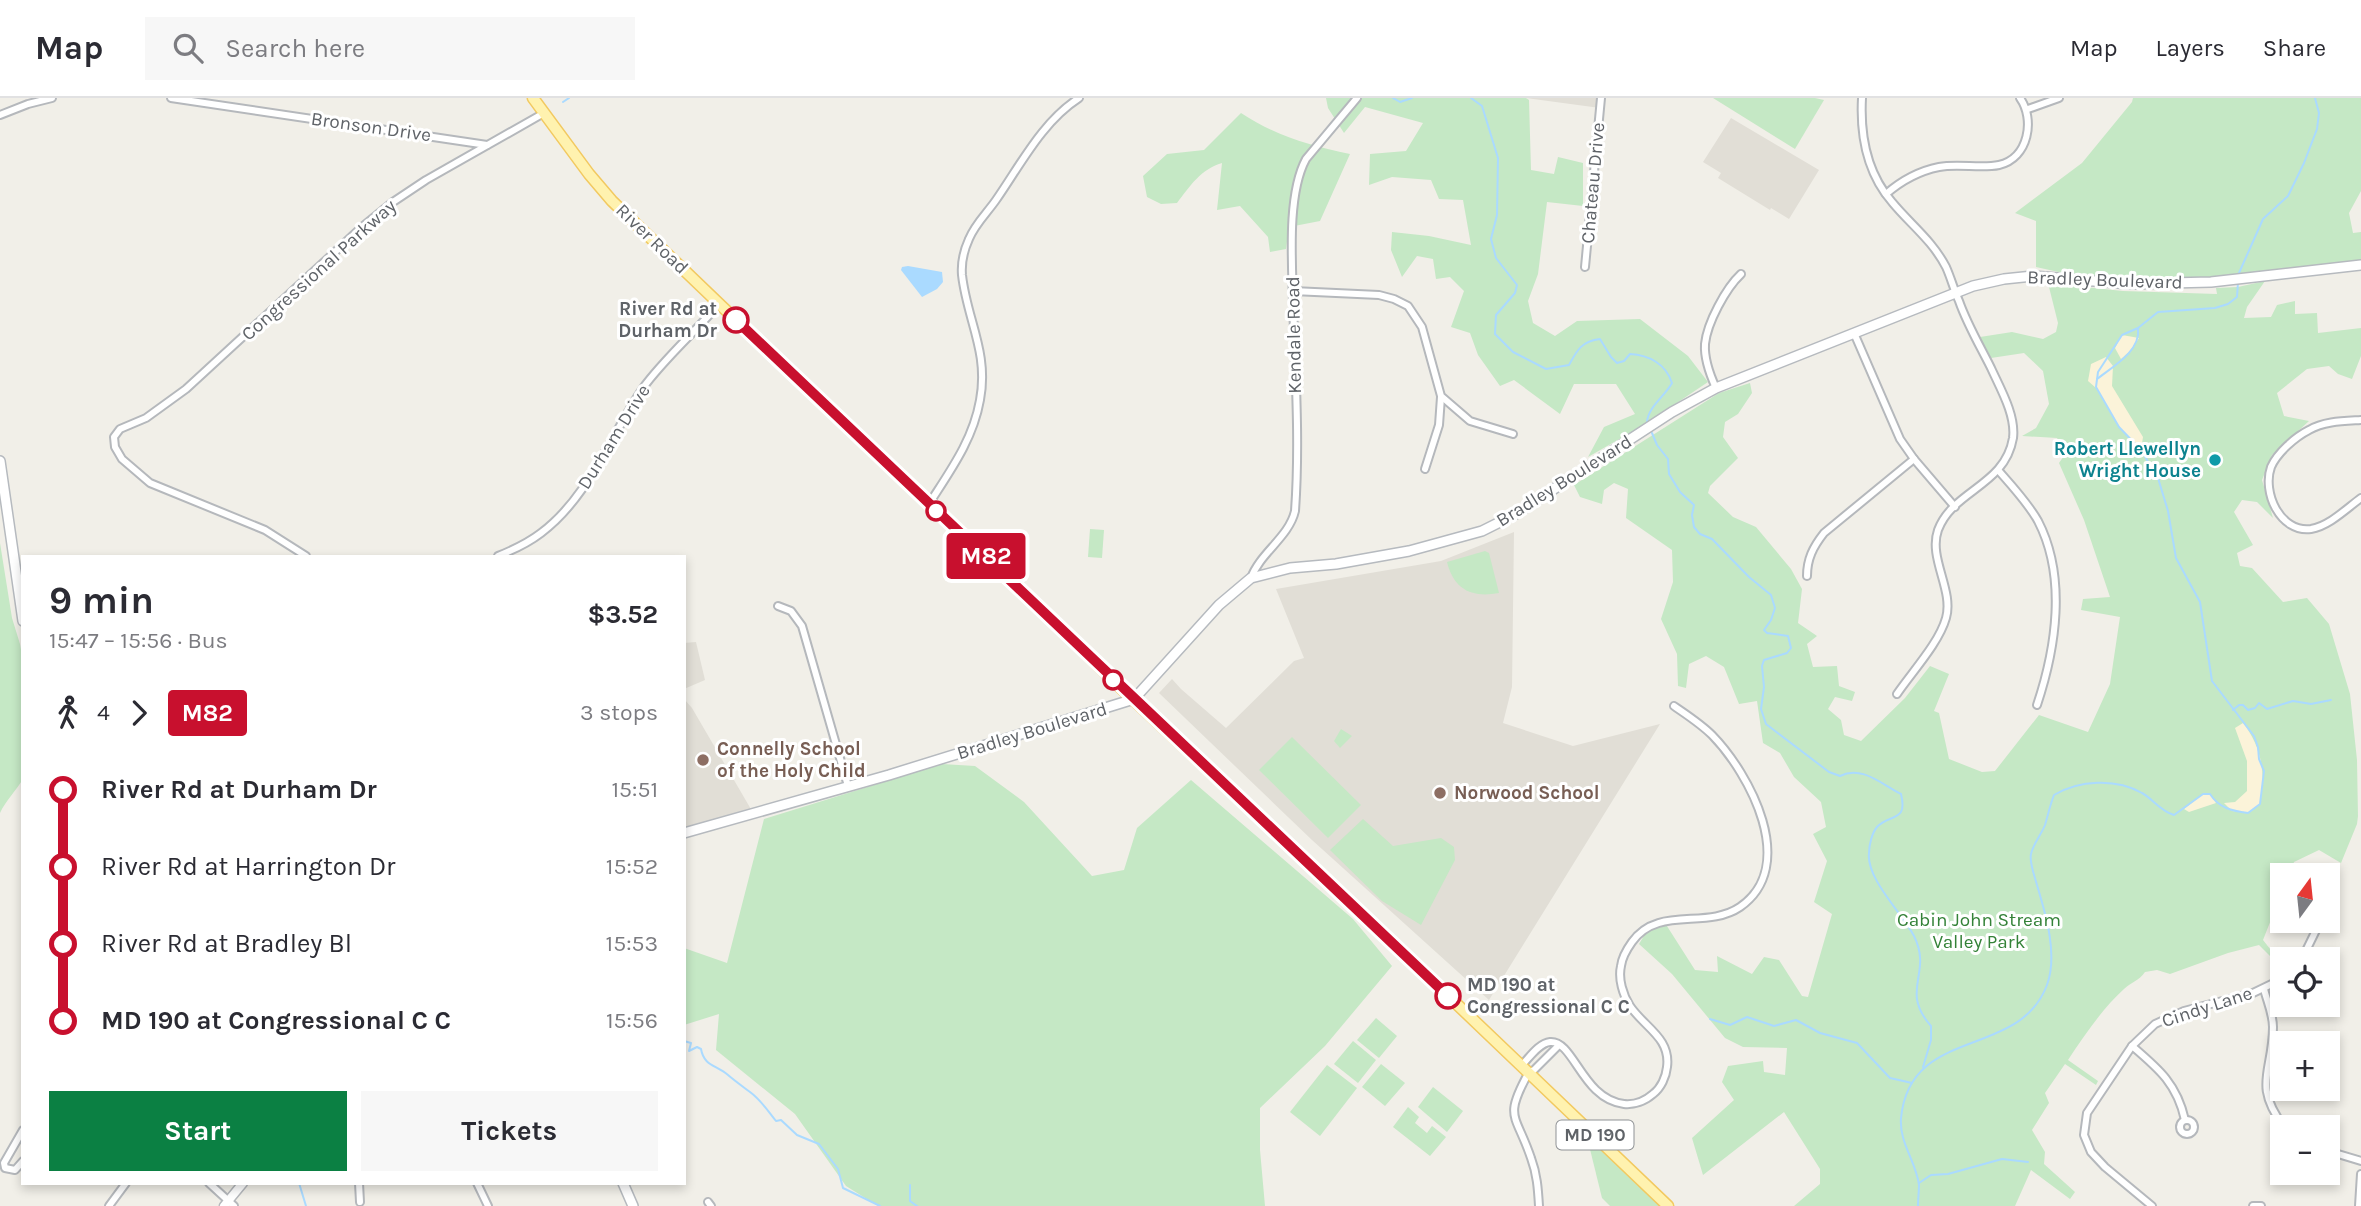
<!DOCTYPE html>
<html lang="en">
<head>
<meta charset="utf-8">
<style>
  body { margin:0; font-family:Karla,sans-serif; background:#f7f7f7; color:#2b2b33; height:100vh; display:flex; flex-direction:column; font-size:26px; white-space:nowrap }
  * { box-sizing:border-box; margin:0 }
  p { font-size:23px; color:#7c7c81 }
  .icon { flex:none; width:38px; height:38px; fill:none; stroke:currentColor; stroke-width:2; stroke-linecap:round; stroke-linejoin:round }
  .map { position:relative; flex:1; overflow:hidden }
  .panel { position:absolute; left:21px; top:457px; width:665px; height:630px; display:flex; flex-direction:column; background:#fff; border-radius:0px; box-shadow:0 4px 10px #0003 }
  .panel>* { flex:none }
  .badge { padding:0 14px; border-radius:5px; font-size:24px; line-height:46px }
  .needle { width:46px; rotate:15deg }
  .fabs { position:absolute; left:2270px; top:765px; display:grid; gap:14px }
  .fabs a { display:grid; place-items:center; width:70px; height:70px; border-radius:0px; background:#fff; box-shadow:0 4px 10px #0003; font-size:35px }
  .map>.badge { position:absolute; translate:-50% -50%; box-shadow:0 0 0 4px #fff }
  .legs { display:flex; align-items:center; gap:10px; height:77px; padding:0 28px; font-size:23px }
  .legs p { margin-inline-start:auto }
  .summary { display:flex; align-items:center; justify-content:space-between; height:119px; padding:0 28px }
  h1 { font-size:38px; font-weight:700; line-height:52px }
  .cta { display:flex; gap:14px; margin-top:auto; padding:14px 28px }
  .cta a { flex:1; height:80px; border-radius:0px; background:#0b8043; color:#fff; font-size:28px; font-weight:700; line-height:80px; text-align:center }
  .cta a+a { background:#f7f7f7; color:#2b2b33 }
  ul { padding:0 28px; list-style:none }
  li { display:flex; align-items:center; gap:24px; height:77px; font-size:26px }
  li i { display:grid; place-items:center; width:10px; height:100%; margin:0 9px; background:currentColor }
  li i::after { content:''; width:18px; height:18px; margin:-9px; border:5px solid; border-radius:50%; background:#fff }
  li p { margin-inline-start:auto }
  li:first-child i { background:linear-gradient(#0000 50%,currentColor 0) }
  li:last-child i { background:linear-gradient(currentColor 50%,#0000 0) }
  header { display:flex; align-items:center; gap:42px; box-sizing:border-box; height:98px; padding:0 35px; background:#fff; border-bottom:2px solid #e1e1e2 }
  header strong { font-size:33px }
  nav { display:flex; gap:38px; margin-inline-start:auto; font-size:24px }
  .search { width:490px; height:63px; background:#f7f7f7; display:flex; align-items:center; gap:18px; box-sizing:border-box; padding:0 24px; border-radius:0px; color:#7c7c81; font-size:26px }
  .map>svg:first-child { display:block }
  .education { fill:#e1ded6 }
  .green { fill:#c5e8c5 }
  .sand { fill:#fbf3d9 }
  .water { fill:#aadaff }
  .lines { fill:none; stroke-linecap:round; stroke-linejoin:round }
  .stream { stroke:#aadaff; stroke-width:2 }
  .minor-casing { stroke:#b5b8bc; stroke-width:10 }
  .tertiary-casing { stroke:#b5b8bc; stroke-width:11 }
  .secondary-casing { stroke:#b6babf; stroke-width:12 }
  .primary-casing { stroke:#f2c960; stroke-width:13 }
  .minor { stroke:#fff; stroke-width:6 }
  .tertiary { stroke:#fff; stroke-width:8 }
  .secondary { stroke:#fff; stroke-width:9 }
  .primary { stroke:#fff2af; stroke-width:10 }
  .line-1-casing { stroke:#fff; stroke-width:16 }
  .line-1 { stroke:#c8102e; stroke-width:10 }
  .stop-1-dot { fill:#fff; stroke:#c8102e; stroke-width:3.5 }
  .culture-dot { fill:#0f9aa8; stroke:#fff; stroke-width:2.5 }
  .education-dot { fill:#8d6e63; stroke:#fff; stroke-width:2.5 }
  .labels { text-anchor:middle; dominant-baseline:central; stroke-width:6; stroke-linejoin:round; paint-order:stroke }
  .shield { fill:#fff; stroke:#8f9295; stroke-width:2 }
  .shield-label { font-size:18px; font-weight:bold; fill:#5f6368 }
  .street-label { font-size:19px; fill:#5f6368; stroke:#fff }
  .stop-label { font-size:19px; font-weight:bold; fill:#5f6368; stroke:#fff; text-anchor:end }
  .culture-label { font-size:19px; font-weight:bold; fill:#0d838f; stroke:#fff; text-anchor:end }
  .education-label { font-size:19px; font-weight:bold; fill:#785e54; stroke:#fff; text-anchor:start }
  .park-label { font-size:19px; fill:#348238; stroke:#fff }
</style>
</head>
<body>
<header>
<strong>Map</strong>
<div class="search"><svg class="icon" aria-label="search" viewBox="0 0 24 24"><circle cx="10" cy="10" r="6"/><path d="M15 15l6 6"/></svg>Search here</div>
<nav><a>Map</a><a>Layers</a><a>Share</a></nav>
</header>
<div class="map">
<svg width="2361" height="1108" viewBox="0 0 2361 1108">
  <rect width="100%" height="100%" fill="#f1efe8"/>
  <!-- education -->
  <g class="education">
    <polygon points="1526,0 1601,0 1600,10"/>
    <polygon points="1731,20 1819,72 1789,121 1771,110 1770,112 1718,80 1721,75 1703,64"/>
    <polygon points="1514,434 1512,589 1503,625 1573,648 1660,626 1489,902 1312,742 1159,595 1172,581 1181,591 1226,630 1294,563 1304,560 1276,491 1441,463"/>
    <polygon points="696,544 705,582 684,591 684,545"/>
    <polygon points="684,601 692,610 752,713 684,732"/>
  </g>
  <!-- green -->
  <g class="green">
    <polygon points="1326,0 1526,0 1529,2 1531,72 1554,76 1558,59 1583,65 1583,108 1547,104 1538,176 1528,203 1533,225 1555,238 1577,223 1640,221 1688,258 1708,284 1644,327 1588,359 1604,329 1635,316 1616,286 1574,286 1560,316 1514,282 1500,288 1478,257 1470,235 1451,229 1464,193 1450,179 1436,181 1433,161 1417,158 1402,179 1391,152 1392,134 1429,138 1471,147 1463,102 1439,101 1431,82 1392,79 1369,87 1370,56 1406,53 1423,25 1365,9 1344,35 1328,10"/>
    <polygon points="1713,0 1815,0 1824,2 1795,51"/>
    <polygon points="2133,0 2361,0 2361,93 2349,115 2353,135 2361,134 2361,164 2252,180 2099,183 2036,169 2036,123 2015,115 2082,65 2132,4"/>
    <path d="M1241,15C1274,37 1310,48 1350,56L1320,123L1289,129L1286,151L1270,154L1268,139L1240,108L1217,112L1222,65C1201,71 1190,88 1177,105L1161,106L1147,99L1143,78L1167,56L1204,52Z"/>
    <path d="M2265,183L2247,209L2244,220L2271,219L2277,207L2295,203V216L2317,215L2318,235L2361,230V258L2352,281L2338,276L2329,268L2307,271L2277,295L2284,318L2309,323L2272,357L2262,382L2273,420L2257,404L2242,402L2234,414L2253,447L2237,455L2240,468L2252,470L2283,504L2307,500L2329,526L2350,596L2357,662L2358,718L2357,726L2341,765L2319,752L2294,764L2289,777H2282V794L2263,842L2282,866V870L2259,847L2228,855L2170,876L2157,872L2145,874C2139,883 2131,884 2124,891C2102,911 2084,938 2068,962L2098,983L2096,987L2065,966L2045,995L2049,1005L2032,1032L2045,1054L2044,1066L2075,1094L2070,1101L2031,1072L2015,1108H1794L1820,1086V1071L1784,1014L1703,1077L1692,1040L1734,1002L1722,984L1728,968L1763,963L1764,974L1785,977L1787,950L1743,949L1725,940L1672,876L1639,846L1647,833L1665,825L1695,872L1718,874L1717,858L1752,876L1764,859L1779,862L1802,898L1808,899L1832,816L1814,804L1827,763L1813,736L1826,729L1821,704L1794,679L1780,655L1763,645L1757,603L1739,606L1724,569L1706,558L1689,566L1686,590L1678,588L1677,556L1661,521L1673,484L1672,452L1626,420L1628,391L1614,385L1604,392L1602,406L1580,399L1574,387L1719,295L1750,285L1752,295L1738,316L1725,324L1723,339L1738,360L1710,388L1708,395L1733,419L1756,429L1791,471L1802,491L1798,525L1817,538L1807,546L1813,569L1837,568L1839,588L1855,594L1852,603L1835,599L1828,611L1841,622L1844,637L1861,643L1905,600L1930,568L1949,576L1934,613L1939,615L1949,661L1982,674L1995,673L2039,617L2088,634L2110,586L2120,519L2081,512L2083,501L2110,499L2084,422L2059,365L2066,355L2057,340L2022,338L2036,330L2049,306L2043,273L2024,255L1991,260L1980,239L2012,234L2043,241L2056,234L2058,225L2049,189L2075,188L2123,193L2217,196L2216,190L2238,189Z"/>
    <polygon points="1090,431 1104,432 1102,460 1088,459"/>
    <path d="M0,445L12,520L20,546L23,563V681C16,693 6,702 0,715Z"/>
    <path d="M1485,453L1489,455L1499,495C1472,500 1454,492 1447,464Z"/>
    <polygon points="1341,631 1352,638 1340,650 1334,643"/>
    <polygon points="1292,639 1361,707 1328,740 1259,672"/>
    <polygon points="942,666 975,668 1024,704 1092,778 1124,772 1137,730 1191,682 1353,821 1392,868 1325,948 1260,1010 1260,1052 1265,1108 878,1108 846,1088 795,1016 716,952 719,916 684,927 684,850 727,865 764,721"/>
    <polygon points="1363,721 1393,748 1441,740 1454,749 1455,762 1421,827 1382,803 1330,752"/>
    <polygon points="1376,920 1397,938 1379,960 1357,942"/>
    <polygon points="1353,943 1376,962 1358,985 1334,966"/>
    <polygon points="1381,966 1405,985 1385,1008 1362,989"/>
    <polygon points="1327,967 1357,990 1320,1038 1290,1014"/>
    <polygon points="1433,989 1463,1013 1447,1034 1418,1009"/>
    <polygon points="1408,1009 1419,1019 1415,1025 1427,1035 1432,1028 1446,1039 1430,1058 1393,1029"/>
    <polygon points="1586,1035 1668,1108 1610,1108 1602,1100"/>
  </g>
  <!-- sand -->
  <g class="sand">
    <polygon points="2122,237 2139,240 2131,252 2121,261 2115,250"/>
    <polygon points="2106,259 2113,268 2112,288 2143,339 2141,352 2119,329 2096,290 2088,283 2091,266"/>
    <path d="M2243,625C2262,649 2266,677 2260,706L2248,715L2232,713L2224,705L2235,704L2247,693V663L2235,630Z"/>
    <polygon points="2203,696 2210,696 2216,705 2189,714 2184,711"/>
  </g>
  <!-- water -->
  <polygon class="water" points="908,168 942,174 943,184 937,191 922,199 901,172 902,169"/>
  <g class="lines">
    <!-- stream -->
    <g class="stream">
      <polyline points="1393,0 1400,4 1412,0"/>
      <path d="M1471,0L1482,8L1498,60L1497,117L1491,141L1496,160L1517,187L1515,195L1496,217L1495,236L1513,254L1546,271L1569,267C1577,252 1582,243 1600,241L1611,259L1617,265L1624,263L1630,256C1649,257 1666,266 1672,285C1665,298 1648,309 1647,324"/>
      <polyline points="563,4 569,0"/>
      <polyline points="2239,175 2263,121 2288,98 2304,65 2317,31 2319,15 2315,0"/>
      <path d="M2097,281C2112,269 2141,253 2138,231"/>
      <path d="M1652,335L1657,347L1668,361L1669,376L1680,394L1694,407L1692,417L1694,429L1700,436L1712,441L1749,479L1771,497L1775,510L1771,522L1764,532L1767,535L1788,538L1791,550L1787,555L1764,562L1762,568L1764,589L1761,611L1766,626L1829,674L1840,678C1862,667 1881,686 1901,696C1908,725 1890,715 1877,729C1872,735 1869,747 1869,755C1866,781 1903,816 1914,838C1933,876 1899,892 1931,928V942L1923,969"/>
      <polyline points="2233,612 2239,607 2243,607 2248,612 2255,610 2259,605 2267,611 2293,603 2311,606 2331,602"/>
      <polyline points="1710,921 1730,927 1747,919 1774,928 1796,922 1820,935 1857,945 1890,980 1912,985"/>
      <path d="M684,943L691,945L689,953L697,949L701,951C704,968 716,967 728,977C735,983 742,988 750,994C761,1002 768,1013 776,1023L781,1022L797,1037L819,1046L838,1071L843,1090L880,1108"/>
      <polyline points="299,1085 306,1108"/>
      <polyline points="1919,1085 1931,1077 1948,1076 2002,1061 2028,1064"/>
      <polyline points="910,1087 910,1103 917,1108"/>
      <path d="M1918,1108C1918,1101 1919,1093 1919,1087C1916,1063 1899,1045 1901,1020C1910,927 2019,962 2047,887C2058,857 2046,817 2037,787C2035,779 2029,764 2031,756C2033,746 2041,737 2045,727C2048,717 2050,707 2054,697C2079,682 2116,680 2142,695C2153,701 2160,713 2174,717L2203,696H2210C2219,710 2232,713 2248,715L2260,706L2264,673L2259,661L2258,649L2254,638L2212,583L2200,504L2176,460L2168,413L2158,380L2141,352L2119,329L2096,289L2098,274L2122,237L2138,230L2158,214L2215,210L2228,206L2237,199L2238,184"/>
    </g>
    <defs>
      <g id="minor">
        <polyline points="171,0 487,47"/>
        <path d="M1862,0C1860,37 1867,75 1892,104C1910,126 1932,142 1946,169C1951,180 1954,192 1959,203C1967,226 1980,248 1991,270C2000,290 2016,317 2013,340C2005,388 1953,392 1938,432C1928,460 1954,492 1946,520C1939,545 1912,574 1897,596"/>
        <polyline points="2028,11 2059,0"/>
        <polyline points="0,17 28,6 52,0"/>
        <path d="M1886,96C1901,83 1919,73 1939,69C1959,65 1980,71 1999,67C2029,60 2035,21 2020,0"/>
        <polyline points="1585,169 1601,0"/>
        <polyline points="1293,193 1379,197 1394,201 1408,208 1422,229 1441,298 1470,323 1513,336"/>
        <polyline points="1854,235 1900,341 1914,361 1955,409"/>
        <path d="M1716,290C1710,277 1704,262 1705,246C1707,225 1726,190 1741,176"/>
        <path d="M2361,322C2344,323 2324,323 2309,332C2295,339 2277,355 2271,369C2262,394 2280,435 2311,431C2329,428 2346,411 2361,400"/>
        <polyline points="1425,371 1439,327 1441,299"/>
        <path d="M1998,372C2012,388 2028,405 2038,423C2067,479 2056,550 2037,607"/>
        <path d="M929,406C950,373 973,342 980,302C989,254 967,222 962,177C961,165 964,152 969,141C975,126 987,115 996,102C1021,66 1042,24 1079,0"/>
        <polyline points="306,458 265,432 150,385 122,361 115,349 114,339 120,331 146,320 186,291 361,130 393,104 426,82 544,15"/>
        <path d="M498,458C513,452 528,445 541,435C589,399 610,338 643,290C663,262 696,233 719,206"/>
        <path d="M1807,478C1807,461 1813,449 1824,435L1914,361"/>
        <path d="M1251,480C1260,455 1289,439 1295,413C1300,343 1295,273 1293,203C1292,163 1287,96 1306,61L1357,0"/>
        <polyline points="778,508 791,513 802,528 848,688"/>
        <polyline points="2328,808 2329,803"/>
        <polyline points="2302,861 2321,822"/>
        <path d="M2264,891C2267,903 2273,916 2273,929C2273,974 2252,986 2284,1029"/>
        <path d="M2132,948C2159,971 2177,986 2185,1022"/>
        <path d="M1522,967C1529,960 1539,945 1550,944C1574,942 1582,1001 1624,1006C1634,1007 1645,1003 1653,996C1661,990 1666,979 1667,969C1671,940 1644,929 1630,908C1623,897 1618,881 1621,868C1622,859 1627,851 1632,844C1658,807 1706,832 1740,809C1799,768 1750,676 1712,637C1701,626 1687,617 1674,608"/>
        <circle cx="2187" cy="1029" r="7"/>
        <polyline points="23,1032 4,1065 5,1070 15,1072 23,1063"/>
        <polyline points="2328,1053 2361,1063"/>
        <polyline points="209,1085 234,1108"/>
        <polyline points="359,1085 360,1104"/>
        <polyline points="477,1085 488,1108"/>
        <polyline points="708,1104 711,1108"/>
        <polyline points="109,1108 126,1085"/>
        <path d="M1539,1108C1538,1091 1537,1076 1531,1060C1516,1015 1503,1021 1529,974L1534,972L1559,947"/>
        <polyline points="2152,1108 2105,1069 2091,1054 2084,1037 2087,1015 2132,948 2155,926 2184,913 2253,895 2282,881"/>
        <polyline points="2253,1108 2261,1108"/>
        <polyline points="2359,1108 2361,1076"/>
      </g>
      <polyline id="tertiary" points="224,1108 243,1085"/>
      <g id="secondary">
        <polyline points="0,363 23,523"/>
        <polyline points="684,735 889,677 1134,601 1219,507 1251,480 1290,470 1336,466 1409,453 1482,433 1514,417 1672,314 1716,290 1973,188 2004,181 2033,178 2130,186 2211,184 2361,167"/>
        <polyline points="623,1085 633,1108"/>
      </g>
      <polyline id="primary" points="533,0 589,76 612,103 884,364 989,460 1122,591 1397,849 1668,1108"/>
    </defs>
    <!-- minor casing -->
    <use href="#minor" class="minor-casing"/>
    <!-- tertiary casing -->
    <use href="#tertiary" class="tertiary-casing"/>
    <!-- secondary casing -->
    <use href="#secondary" class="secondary-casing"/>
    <!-- primary casing -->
    <use href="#primary" class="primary-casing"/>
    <!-- minor -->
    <use href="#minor" class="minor"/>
    <!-- tertiary -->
    <use href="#tertiary" class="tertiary"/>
    <!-- secondary -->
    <use href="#secondary" class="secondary"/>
    <!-- primary -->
    <use href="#primary" class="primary"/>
  </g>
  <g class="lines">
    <defs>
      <polyline id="line-1" points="736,222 1448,898"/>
    </defs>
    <!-- line-1 casing -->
    <use href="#line-1" class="line-1-casing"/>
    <!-- line-1 -->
    <use href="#line-1" class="line-1"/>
  </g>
  <!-- markers -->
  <g class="stop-1-dot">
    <circle cx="736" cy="222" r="12"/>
    <circle cx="936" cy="413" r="9"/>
    <circle cx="1113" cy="582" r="9"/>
    <circle cx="1448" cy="898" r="12"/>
  </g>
  <circle class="culture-dot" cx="2215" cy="362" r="7"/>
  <g class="education-dot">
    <circle cx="703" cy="662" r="7"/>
    <circle cx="1440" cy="695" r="7"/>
  </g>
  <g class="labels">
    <!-- shield labels -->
    <rect class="shield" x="1556.5" y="1022.5" width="77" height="29" rx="5"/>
    <g class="shield-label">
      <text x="1595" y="1037">MD 190</text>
    </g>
    <!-- street labels -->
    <g class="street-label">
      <text transform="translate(371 29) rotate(8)">Bronson Drive</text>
      <text transform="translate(1593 85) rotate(-85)">Chateau Drive</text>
      <text transform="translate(652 141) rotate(44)">River Road</text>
      <text transform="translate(319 172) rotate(-42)">Congressional Parkway</text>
      <text transform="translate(2105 182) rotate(2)">Bradley Boulevard</text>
      <text transform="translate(1294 237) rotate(-91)">Kendale Road</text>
      <text transform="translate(614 339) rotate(-58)">Durham Drive</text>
      <text transform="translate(1564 383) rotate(-32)">Bradley Boulevard</text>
      <text transform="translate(1032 633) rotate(-17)">Bradley Boulevard</text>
      <text transform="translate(2207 909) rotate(-18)">Cindy Lane</text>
    </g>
    <!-- stop labels -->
    <g class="stop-label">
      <text x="717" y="211">River Rd at<tspan x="717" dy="22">Durham Dr</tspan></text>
      <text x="1467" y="887" text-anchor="start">MD 190 at<tspan x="1467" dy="22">Congressional C C</tspan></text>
    </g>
    <!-- culture labels -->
    <g class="culture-label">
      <text x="2201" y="351">Robert Llewellyn<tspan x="2201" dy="22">Wright House</tspan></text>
    </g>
    <!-- education labels -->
    <g class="education-label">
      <text x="717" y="651">Connelly School<tspan x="717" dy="22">of the Holy Child</tspan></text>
      <text x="1454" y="695">Norwood School</text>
    </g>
    <!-- park labels -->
    <g class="park-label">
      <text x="1979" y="822">Cabin John Stream<tspan x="1979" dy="22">Valley Park</tspan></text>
    </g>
  </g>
</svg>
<div class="fabs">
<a><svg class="needle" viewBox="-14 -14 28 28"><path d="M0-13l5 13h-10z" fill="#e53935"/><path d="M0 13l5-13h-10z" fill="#7c7c81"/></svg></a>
<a><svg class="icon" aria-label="locate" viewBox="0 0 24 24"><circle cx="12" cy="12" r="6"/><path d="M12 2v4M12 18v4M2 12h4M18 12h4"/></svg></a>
<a>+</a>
<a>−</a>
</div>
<b class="badge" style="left:986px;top:458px;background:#c8102e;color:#fff">M82</b>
<section class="panel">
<div class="summary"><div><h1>9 min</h1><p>15:47 – 15:56 · Bus</p></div><b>$3.52</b></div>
<div class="legs"><svg class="icon" aria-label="walk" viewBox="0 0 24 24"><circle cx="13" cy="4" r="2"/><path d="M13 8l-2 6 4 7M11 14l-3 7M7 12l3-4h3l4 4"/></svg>4<svg class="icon" aria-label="forward" viewBox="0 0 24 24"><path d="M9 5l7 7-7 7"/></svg><b class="badge" style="background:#c8102e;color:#fff">M82</b><p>3 stops</p></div>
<ul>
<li><i style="color:#c8102e"></i><b>River Rd at Durham Dr</b><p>15:51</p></li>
<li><i style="color:#c8102e"></i><span>River Rd at Harrington Dr</span><p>15:52</p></li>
<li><i style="color:#c8102e"></i><span>River Rd at Bradley Bl</span><p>15:53</p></li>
<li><i style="color:#c8102e"></i><b>MD 190 at Congressional C C</b><p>15:56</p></li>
</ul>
<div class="cta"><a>Start</a><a>Tickets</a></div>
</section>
</div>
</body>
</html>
